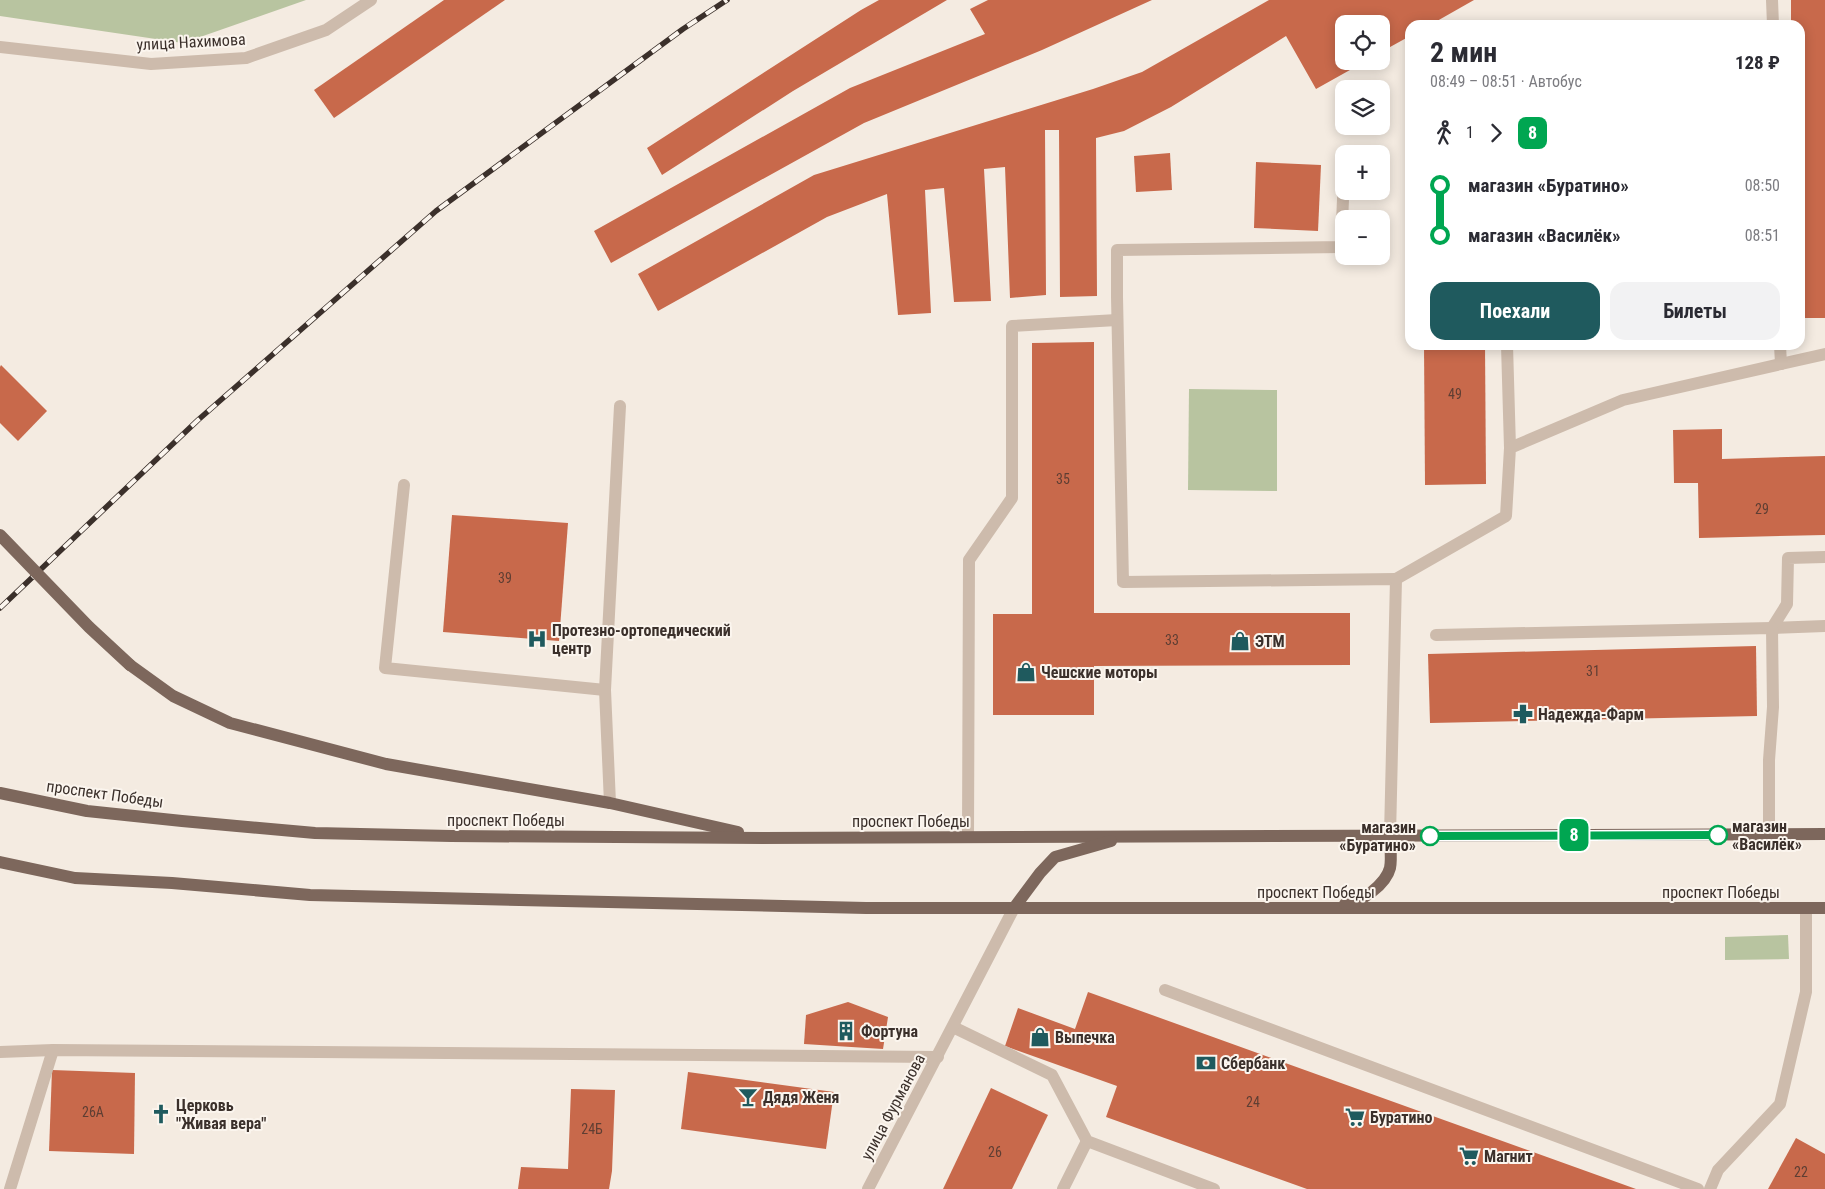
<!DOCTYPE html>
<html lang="ru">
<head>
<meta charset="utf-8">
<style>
  body { margin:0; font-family:"Roboto Condensed",sans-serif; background:#f2f2f3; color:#2b2b33; height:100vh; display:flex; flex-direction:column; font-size:19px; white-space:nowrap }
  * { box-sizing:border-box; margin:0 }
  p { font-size:16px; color:#7c7c81 }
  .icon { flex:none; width:28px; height:28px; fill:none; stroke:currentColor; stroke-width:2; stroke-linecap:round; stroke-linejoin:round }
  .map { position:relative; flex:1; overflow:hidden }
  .sheet { position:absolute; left:1405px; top:20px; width:400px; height:330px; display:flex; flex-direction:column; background:#fff; border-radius:15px; box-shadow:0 2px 12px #0003 }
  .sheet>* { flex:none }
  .badge { padding:0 10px; border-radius:8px; font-size:18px; line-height:32px }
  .buttons { position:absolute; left:1335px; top:15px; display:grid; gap:10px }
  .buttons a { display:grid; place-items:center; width:55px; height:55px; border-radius:10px; background:#fff; box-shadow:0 2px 12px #0003; font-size:25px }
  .map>.badge { position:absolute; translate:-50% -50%; box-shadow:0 0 0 2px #fff }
  .legs { display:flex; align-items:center; gap:8px; height:55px; padding:0 25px; font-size:16px }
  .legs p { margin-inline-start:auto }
  .overview { display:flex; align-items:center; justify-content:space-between; height:85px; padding:0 25px }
  h1 { font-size:28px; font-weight:700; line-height:38px }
  .cta { display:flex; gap:10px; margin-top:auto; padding:10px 25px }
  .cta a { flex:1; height:58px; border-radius:15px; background:#1f5a5e; color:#fff; font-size:20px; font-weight:700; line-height:58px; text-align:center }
  .cta a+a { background:#f2f2f3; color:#2b2b33 }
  ul { padding:0 25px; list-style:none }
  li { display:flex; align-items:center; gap:18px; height:50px; font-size:19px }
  li i { display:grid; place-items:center; width:8px; height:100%; margin:0 6px; background:currentColor }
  li i::after { content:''; width:12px; height:12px; margin:-6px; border:4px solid; border-radius:50%; background:#fff }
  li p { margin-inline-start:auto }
  li:first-child i { background:linear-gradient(#0000 50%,currentColor 0) }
  li:last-child i { background:linear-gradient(currentColor 50%,#0000 0) }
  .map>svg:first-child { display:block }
  .green { fill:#b8c4a0 }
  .building { fill:#c8694b }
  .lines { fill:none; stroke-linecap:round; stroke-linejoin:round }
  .minor { stroke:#cdbbac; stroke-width:12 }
  .major { stroke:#7d675c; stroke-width:12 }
  .rail-casing { stroke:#3b302b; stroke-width:5.5 }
  .rail { stroke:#fbf5ee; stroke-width:4; stroke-dasharray:11; stroke-linecap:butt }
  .major-bridge { stroke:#7d675c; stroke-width:12 }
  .line-1-casing { stroke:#fff; stroke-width:11 }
  .line-1 { stroke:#00a651; stroke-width:8 }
  .stop-1-dot { fill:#fff; stroke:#00a651; stroke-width:2.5 }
  .labels { text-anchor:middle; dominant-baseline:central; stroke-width:4; stroke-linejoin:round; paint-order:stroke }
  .number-label { font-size:14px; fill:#5e3e33 }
  .street-label { font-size:16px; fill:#3b302b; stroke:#fbf5ee }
  .poi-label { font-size:16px; font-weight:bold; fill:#3b302b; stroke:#fbf5ee; text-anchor:start }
  .stop-label { font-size:16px; font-weight:bold; fill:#3b302b; stroke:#fbf5ee; text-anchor:start }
</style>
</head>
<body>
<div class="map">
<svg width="1825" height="1189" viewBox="0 0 1825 1189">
  <rect width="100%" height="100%" fill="#f4ebe1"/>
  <!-- green -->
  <g class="green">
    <polygon points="0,0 306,0 183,43 0,16"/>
    <polygon points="1189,389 1277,390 1277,491 1188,490"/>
    <polygon points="1788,935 1789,959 1725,960 1725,937"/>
  </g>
  <!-- building -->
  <g class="building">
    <polygon points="444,0 505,0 334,118 314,90"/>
    <polygon points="879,0 947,0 793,91 662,175 647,148 861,10"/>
    <polygon points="988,0 1152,0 1042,50 864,123 611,263 594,231 850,88 985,34 970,9"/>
    <polygon points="1269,0 1474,0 1430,25 1410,25 1410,36 1381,52 1381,24 1344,24 1344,61 1366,61 1316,89 1286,36 1171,107 1124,131 1096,138 1097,296 1060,297 1059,130 1045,130 1046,295 1010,298 1005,167 984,169 991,301 954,302 944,188 925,190 931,313 898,315 887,194 827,217 658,311 638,274 814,175 1093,89 1142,72"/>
    <polygon points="1791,0 1825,0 1825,318 1800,318 1800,25 1791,25"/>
    <polygon points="1170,153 1172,190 1136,192 1134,156"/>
    <polygon points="1256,162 1321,165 1318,231 1254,228"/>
    <polygon points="1094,342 1094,613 1350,613 1350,665 1094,666 1094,715 993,715 993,614 1032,614 1032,343"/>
    <polygon points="1424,345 1485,345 1486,484 1425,485"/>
    <polygon points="1,365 47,411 18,441 0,423 0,367"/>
    <polygon points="1722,429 1722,459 1825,456 1825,535 1699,538 1698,483 1674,483 1673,430"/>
    <polygon points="452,515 568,523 559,641 443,632"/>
    <polygon points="1756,646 1757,716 1430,723 1428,654"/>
    <polygon points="1088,992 1636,1189 1307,1189 1106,1117 1117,1086 1005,1046 1018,1008 1075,1029"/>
    <polygon points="848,1002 888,1017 883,1049 804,1044 806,1015"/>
    <polygon points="52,1070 135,1073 134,1154 49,1151"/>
    <polygon points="688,1072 834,1092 826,1149 681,1129"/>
    <polygon points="991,1088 1048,1115 1012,1189 943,1189"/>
    <polygon points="571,1089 615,1090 612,1171 609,1189 518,1189 521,1167 568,1169"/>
    <polygon points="1796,1138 1825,1154 1825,1189 1768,1189"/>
  </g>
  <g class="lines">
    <!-- minor -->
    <g class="minor">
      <polyline points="1772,0 1773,25"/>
      <polyline points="0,47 151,64 246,58 326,30 371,0"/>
      <polyline points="1344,175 1341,247 1117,250 1117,297 1123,582 1396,579 1390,836"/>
      <polyline points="1507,345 1510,448"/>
      <polyline points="1780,345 1781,364"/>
      <polyline points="404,485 385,668 605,690"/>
      <polyline points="1825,557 1788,558 1787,604 1772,628 1825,626"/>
      <polyline points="1396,579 1506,516 1510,448 1623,400 1825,354"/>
      <polyline points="1436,635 1772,628 1773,707 1769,760 1769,835"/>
      <polyline points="610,803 605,690 620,406"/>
      <polyline points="968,837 969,560 1012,498 1012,326 1117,320"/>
      <polyline points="1165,990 1698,1189"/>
      <polyline points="953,1027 1052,1075 1087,1141 1214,1189"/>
      <polyline points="0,1052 53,1050 938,1057"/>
      <polyline points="10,1189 53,1050"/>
      <polyline points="868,1189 1014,908"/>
      <polyline points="1063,1189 1087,1141"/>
      <polyline points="1710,1189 1718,1170 1780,1104 1806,992 1806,908"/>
    </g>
    <!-- major -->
    <g class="major">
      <polyline points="130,665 173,696 230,723 386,764 610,803 738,832"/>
      <polyline points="0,793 87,811 182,821 315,833 451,836 762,838 1825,834"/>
      <polyline points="0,862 75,878 172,883 310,895 866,908 1825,908"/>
      <path d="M1345,904C1361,903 1386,884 1390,868C1392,859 1390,846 1390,836"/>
      <polyline points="1014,908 1040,873 1055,857 1111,841"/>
    </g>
    <defs>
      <polyline id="rail" points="0,608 198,420 436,211 683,29 727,0"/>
    </defs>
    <!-- rail casing -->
    <use href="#rail" class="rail-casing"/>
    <!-- rail -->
    <use href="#rail" class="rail"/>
    <!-- major-bridge -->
    <polyline class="major-bridge" points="0,535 89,627 130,665"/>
  </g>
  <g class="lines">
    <defs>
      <polyline id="line-1" points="1430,836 1718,835"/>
    </defs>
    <!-- line-1 casing -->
    <use href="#line-1" class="line-1-casing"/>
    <!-- line-1 -->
    <use href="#line-1" class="line-1"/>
  </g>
  <!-- icons -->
  <defs>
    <symbol id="hospital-bare" viewBox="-9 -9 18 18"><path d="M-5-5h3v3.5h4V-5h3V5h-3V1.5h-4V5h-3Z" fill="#1f5a5e" stroke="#fbf5ee" stroke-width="2.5" paint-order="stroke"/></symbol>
    <symbol id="shop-bare" viewBox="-9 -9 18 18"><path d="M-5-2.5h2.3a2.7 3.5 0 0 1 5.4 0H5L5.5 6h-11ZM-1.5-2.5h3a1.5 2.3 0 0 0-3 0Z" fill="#1f5a5e" stroke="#fbf5ee" stroke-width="2.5" paint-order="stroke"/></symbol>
    <symbol id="pharmacy-bare" viewBox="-9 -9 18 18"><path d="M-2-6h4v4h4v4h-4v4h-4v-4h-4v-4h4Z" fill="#1f5a5e" stroke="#fbf5ee" stroke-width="2.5" paint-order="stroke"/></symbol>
    <symbol id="building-bare" viewBox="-9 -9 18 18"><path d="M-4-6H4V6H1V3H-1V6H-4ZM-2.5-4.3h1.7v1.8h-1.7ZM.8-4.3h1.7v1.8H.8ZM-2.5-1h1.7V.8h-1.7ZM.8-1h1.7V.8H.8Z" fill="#1f5a5e" stroke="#fbf5ee" stroke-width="2.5" paint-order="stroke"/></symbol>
    <symbol id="bank-bare" viewBox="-9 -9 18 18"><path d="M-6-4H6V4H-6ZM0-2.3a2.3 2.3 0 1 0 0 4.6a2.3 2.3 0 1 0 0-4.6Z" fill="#1f5a5e" stroke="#fbf5ee" stroke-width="2.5" paint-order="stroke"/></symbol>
    <symbol id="bar-bare" viewBox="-9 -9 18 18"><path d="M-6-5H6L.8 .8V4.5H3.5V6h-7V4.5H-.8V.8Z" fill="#1f5a5e" stroke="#fbf5ee" stroke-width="2.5" paint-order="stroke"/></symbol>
    <symbol id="church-bare" viewBox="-9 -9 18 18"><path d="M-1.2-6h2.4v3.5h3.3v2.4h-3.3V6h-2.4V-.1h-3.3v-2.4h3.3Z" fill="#1f5a5e" stroke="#fbf5ee" stroke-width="2.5" paint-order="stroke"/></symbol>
    <symbol id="supermarket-bare" viewBox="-9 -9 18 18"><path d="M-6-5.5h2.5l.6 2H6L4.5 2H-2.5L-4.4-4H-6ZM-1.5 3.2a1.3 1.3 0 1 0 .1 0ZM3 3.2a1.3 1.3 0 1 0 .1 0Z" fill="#1f5a5e" stroke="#fbf5ee" stroke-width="2.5" paint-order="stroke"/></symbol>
  </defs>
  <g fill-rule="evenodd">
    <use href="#hospital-bare" x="523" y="625" width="28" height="28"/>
    <use href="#shop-bare" x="1226" y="627" width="28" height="28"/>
    <use href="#shop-bare" x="1012" y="658" width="28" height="28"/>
    <use href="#pharmacy-bare" x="1509" y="700" width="28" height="28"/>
    <use href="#building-bare" x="832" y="1017" width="28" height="28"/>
    <use href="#shop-bare" x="1026" y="1023" width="28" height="28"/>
    <use href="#bank-bare" x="1192" y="1049" width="28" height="28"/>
    <use href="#bar-bare" x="734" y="1083" width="28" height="28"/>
    <use href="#church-bare" x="147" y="1100" width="28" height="28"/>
    <use href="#supermarket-bare" x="1341" y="1103" width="28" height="28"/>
    <use href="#supermarket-bare" x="1455" y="1142" width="28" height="28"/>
  </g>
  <!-- markers -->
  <g class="stop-1-dot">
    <circle cx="1718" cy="835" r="9"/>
    <circle cx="1430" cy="836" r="9"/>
  </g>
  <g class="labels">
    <!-- number labels -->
    <g class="number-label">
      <text x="1455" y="394">49</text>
      <text x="1063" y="479">35</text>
      <text x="1762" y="509">29</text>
      <text x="505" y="578">39</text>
      <text x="1172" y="640">33</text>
      <text x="1593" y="671">31</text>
      <text x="1253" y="1102">24</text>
      <text x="93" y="1112">26А</text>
      <text x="592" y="1129">24Б</text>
      <text x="995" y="1152">26</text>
      <text x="1801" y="1172">22</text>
    </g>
    <!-- street labels -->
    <g class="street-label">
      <text transform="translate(191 42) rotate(-3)">улица Нахимова</text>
      <text transform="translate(105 794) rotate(8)">проспект Победы</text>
      <text x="506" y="820">проспект Победы</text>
      <text x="911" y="821">проспект Победы</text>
      <text x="1316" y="892">проспект Победы</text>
      <text x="1721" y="892">проспект Победы</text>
      <text transform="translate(893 1107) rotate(-62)">улица Фурманова</text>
    </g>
    <!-- poi labels -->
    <g class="poi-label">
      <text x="552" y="630">Протезно-ортопедический<tspan x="552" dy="18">центр</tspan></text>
      <text x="1255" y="641">ЭТМ</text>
      <text x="1041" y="672">Чешские моторы</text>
      <text x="1538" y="714">Надежда-Фарм</text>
      <text x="861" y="1031">Фортуна</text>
      <text x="1055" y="1037">Выпечка</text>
      <text x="1221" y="1063">Сбербанк</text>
      <text x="763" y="1097">Дядя Женя</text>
      <text x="176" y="1105">Церковь<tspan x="176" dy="18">"Живая вера"</tspan></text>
      <text x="1370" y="1117">Буратино</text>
      <text x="1484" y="1156">Магнит</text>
    </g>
    <!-- stop labels -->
    <g class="stop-label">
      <text x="1732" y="826">магазин<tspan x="1732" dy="18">«Василёк»</tspan></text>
      <text x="1416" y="827" text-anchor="end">магазин<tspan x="1416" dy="18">«Буратино»</tspan></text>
    </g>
  </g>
</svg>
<div class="buttons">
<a><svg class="icon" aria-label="locate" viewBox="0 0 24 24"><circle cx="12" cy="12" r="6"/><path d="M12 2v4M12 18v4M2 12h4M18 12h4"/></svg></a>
<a><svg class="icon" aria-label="layers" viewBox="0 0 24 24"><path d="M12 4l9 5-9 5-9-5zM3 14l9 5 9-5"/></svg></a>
<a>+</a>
<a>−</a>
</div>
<b class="badge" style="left:1574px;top:835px;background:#00a651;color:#fff">8</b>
<section class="sheet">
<div class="overview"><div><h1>2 мин</h1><p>08:49 – 08:51 · Автобус</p></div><b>128 ₽</b></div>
<div class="legs"><svg class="icon" aria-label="walk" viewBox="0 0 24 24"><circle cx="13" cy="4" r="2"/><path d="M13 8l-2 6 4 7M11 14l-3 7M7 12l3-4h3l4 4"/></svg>1<svg class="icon" aria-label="forward" viewBox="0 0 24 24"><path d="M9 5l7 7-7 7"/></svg><b class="badge" style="background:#00a651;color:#fff">8</b></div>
<ul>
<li><i style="color:#00a651"></i><b>магазин «Буратино»</b><p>08:50</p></li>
<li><i style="color:#00a651"></i><b>магазин «Василёк»</b><p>08:51</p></li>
</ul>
<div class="cta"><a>Поехали</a><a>Билеты</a></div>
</section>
</div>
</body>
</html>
